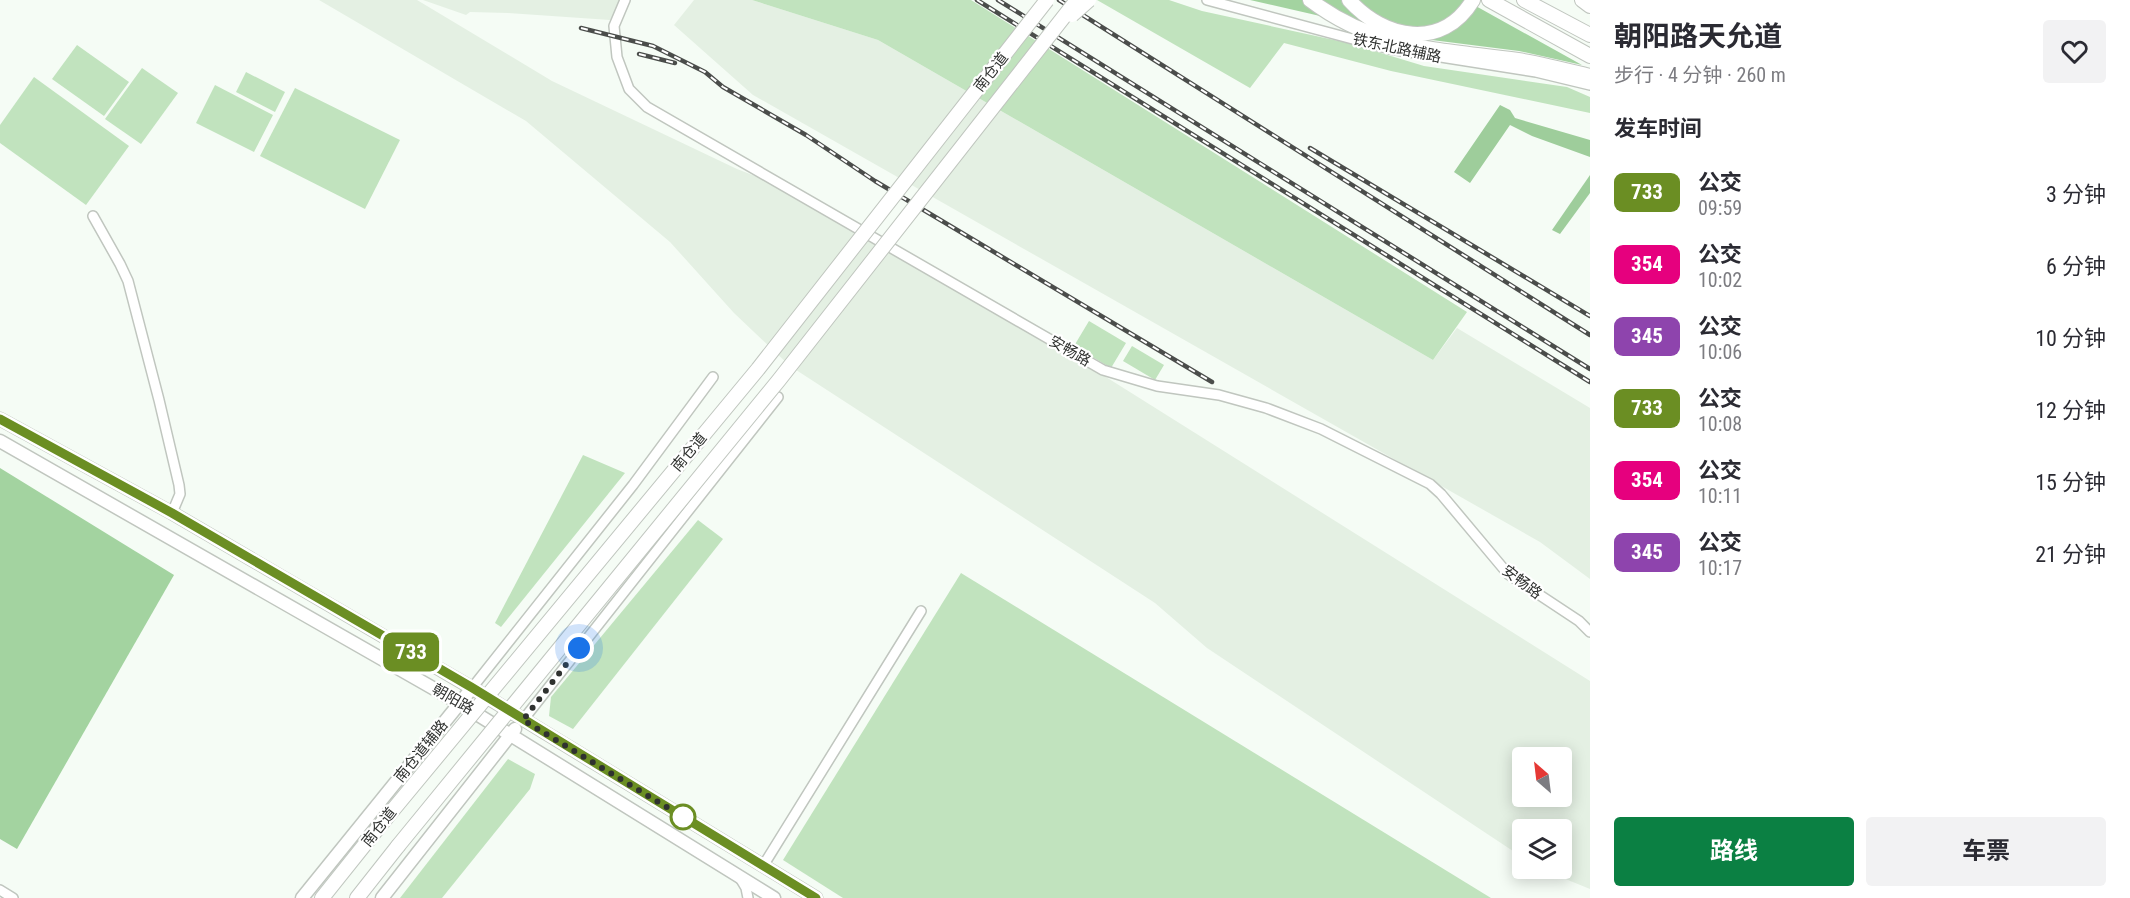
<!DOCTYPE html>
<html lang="zh">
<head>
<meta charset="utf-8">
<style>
  body { margin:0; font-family:"Roboto Condensed","Noto Sans SC",sans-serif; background:#f2f2f3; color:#2b2b33; height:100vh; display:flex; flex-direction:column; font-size:22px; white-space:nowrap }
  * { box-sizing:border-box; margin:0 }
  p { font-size:20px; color:#7c7c81 }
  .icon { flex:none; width:33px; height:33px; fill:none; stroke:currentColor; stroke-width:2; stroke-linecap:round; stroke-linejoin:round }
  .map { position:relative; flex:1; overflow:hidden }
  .drawer { display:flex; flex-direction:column; background:#fff; width:540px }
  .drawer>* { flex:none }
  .badge { padding:0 12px; border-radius:9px; font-size:21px; line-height:39px }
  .needle { width:39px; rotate:332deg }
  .tools { position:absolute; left:1512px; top:747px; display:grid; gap:12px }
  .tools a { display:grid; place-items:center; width:60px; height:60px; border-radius:6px; background:#fff; box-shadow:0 3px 15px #0003; font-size:30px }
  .you { position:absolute; width:30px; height:30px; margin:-15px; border:4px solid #fff; border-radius:50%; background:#1a73e8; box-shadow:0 0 0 9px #1a73e833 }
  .map>.badge { position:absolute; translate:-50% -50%; box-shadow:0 0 0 3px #fff }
  h2 { padding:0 24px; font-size:22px; line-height:54px }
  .round { display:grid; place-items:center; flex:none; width:63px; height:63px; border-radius:6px; background:#f2f2f3 }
  .headline { display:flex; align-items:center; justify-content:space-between; height:102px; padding:0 24px }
  h1 { font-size:28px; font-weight:700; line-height:45px }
  .button { display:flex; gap:12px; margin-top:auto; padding:12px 24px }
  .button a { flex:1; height:69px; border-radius:6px; background:#0b8043; color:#fff; font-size:24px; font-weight:700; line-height:69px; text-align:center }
  .button a+a { background:#f2f2f3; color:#2b2b33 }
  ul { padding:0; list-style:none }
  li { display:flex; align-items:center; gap:18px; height:72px; padding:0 24px }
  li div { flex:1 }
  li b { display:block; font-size:22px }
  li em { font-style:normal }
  li .badge { min-width:66px; font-weight:700; text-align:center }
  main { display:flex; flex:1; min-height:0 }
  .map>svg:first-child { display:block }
  .built { fill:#e4f0e3; fill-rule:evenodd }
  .green { fill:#c1e3be }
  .forest { fill:#a3d3a0 }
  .water { fill:#9ecd9b }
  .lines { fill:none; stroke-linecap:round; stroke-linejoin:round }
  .minor-casing { stroke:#c0c6bf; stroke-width:12 }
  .major-casing { stroke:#c0c6bf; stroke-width:15 }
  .highway-casing { stroke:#c0c6bf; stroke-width:16 }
  .minor { stroke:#fff; stroke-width:9 }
  .major { stroke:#fff; stroke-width:12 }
  .highway { stroke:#fff; stroke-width:14 }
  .rail-casing { stroke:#4b4d4b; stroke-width:4.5 }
  .rail { stroke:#fff; stroke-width:2; stroke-dasharray:7; stroke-linecap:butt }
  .highway-bridge-casing { stroke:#c0c6bf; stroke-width:16; stroke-linecap:butt }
  .highway-bridge { stroke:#fff; stroke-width:14 }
  .line-casing { stroke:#fff; stroke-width:14 }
  .line { stroke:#6b8e23; stroke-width:9 }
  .walk { stroke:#2f312f; stroke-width:6; stroke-dasharray:0 10.8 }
  .stop-dot { fill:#fff; stroke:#6b8e23; stroke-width:3 }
  .labels { text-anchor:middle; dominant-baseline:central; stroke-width:4.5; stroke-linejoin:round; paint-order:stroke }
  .street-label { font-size:15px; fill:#2f312f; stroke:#fff }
</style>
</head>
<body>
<main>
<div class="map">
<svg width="1590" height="898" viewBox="0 0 1590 898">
  <rect width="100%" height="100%" fill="#f5fcf5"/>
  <!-- built -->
  <g class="built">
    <path d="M319,0H417L552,81L737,169L814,199L915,257L1590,681V889L1541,869L1562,868V830H1522V857L1207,648L1155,603L790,366L734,313L670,242L526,121ZM1522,758H1562V796H1522Z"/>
    <polygon points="423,0 621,0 610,20 508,13 470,12 466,15"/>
    <polygon points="694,0 752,0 878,40 1433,360 1457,328 1590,408 1590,579 1540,542 753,95 674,25"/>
  </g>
  <!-- green -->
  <g class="green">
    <polygon points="752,0 971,0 1467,312 1433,360 878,40"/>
    <polygon points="1097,0 1169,0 1202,11 1348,43 1424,66 1567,87 1590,97 1590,113 1391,71 1284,43 1250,88"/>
    <polygon points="77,45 129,82 104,116 52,79"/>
    <polygon points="142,68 178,93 141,144 105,119"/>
    <polygon points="246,72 285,92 275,112 236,92"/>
    <polygon points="34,77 129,146 86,205 0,143 0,125"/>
    <polygon points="215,85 273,115 254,152 196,123"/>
    <polygon points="295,88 400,140 365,209 260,156"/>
    <polygon points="1089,321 1126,343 1111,368 1074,346"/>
    <polygon points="1132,346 1164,365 1155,380 1123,361"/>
    <polygon points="583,455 625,473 501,627 495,623"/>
    <polygon points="698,520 723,539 573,729 549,716 551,697"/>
    <polygon points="961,573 1491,898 843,898 783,860"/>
    <polygon points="508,759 535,774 530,789 442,898 400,898"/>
  </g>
  <!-- forest -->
  <g class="forest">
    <polygon points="1250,0 1465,0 1582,65 1519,51 1416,38"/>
    <polygon points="0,468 174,575 17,849 0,839"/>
  </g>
  <!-- water -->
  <g class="water">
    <polygon points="1500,105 1510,110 1515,118 1590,140 1590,157 1532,136 1510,125 1470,183 1454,172"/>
    <polygon points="1590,175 1590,193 1560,234 1552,230"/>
  </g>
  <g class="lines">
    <defs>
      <g id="minor">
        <polyline points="625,0 614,26 617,57 629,89 647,107 1103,370 1157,386 1219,395 1266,408 1321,429 1430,484 1441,494 1508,574 1579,621 1590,632"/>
        <polyline points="1207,0 1390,49 1536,72 1590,85"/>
        <polyline points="93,216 120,264 128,281 159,400 179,485 180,494 172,513"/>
        <polyline points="472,688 633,485 713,377"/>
        <polyline points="523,720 778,397"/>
        <polyline points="763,866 921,611"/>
        <polyline points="740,878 746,888 748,898"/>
        <polyline points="0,890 13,898"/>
      </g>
      <g id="major">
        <polyline points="0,419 172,513 472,688 816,898"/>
        <polyline points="0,441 459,703 774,898"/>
        <polyline points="302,898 472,688"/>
        <polyline points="382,898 515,729"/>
      </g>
      <g id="highway">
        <path d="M1310,0C1376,50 1440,49 1518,60C1543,64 1566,70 1590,76"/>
        <path d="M1349,0C1384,39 1442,51 1473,0"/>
        <polyline points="1489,0 1590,56"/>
        <polyline points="1524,0 1590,35"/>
        <polyline points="1582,0 1590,6"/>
        <polyline points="322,898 378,828"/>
        <polyline points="357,898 398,846"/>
      </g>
    </defs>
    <!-- minor casing -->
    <use href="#minor" class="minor-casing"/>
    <!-- major casing -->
    <use href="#major" class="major-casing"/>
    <!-- highway casing -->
    <use href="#highway" class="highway-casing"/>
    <!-- minor -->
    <use href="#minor" class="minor"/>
    <!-- major -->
    <use href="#major" class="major"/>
    <!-- highway -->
    <use href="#highway" class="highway"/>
    <defs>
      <g id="rail">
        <polyline points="977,0 1590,382"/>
        <polyline points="998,0 1590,369"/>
        <polyline points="1059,0 1590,335"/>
        <polyline points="581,28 653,46 705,72 723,87 806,135 875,181 1212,382"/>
        <polyline points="639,54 675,63"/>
        <polyline points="1310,148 1590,316"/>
      </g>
    </defs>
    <!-- rail casing -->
    <use href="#rail" class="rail-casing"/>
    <!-- rail -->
    <use href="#rail" class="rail"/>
    <defs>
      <g id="highway-bridge">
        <polyline points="1072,15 1089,0"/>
        <polyline points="378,828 758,369 1047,0"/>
        <polyline points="398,846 779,380 1077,0"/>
      </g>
    </defs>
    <!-- highway-bridge casing -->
    <use href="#highway-bridge" class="highway-bridge-casing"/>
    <!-- highway-bridge -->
    <use href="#highway-bridge" class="highway-bridge"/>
  </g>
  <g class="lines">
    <defs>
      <polyline id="line" points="0,419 172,513 471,687 816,898"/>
    </defs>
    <!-- line casing -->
    <use href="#line" class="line-casing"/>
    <!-- line -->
    <use href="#line" class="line"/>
    <!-- walk -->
    <polyline class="walk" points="579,648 523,720 683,817"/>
  </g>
  <!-- markers -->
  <circle class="stop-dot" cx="683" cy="817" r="12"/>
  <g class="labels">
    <!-- street labels -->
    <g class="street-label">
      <text transform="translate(1397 48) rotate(12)">铁东北路辅路</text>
      <text transform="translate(991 72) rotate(-52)">南仓道</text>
      <text transform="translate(1070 351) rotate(30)">安畅路</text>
      <text transform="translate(689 452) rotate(-50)">南仓道</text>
      <text transform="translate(1522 582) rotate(37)">安畅路</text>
      <text transform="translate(453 699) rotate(30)">朝阳路</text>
      <text transform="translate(421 751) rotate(-51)">南仓道辅路</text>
      <text transform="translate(379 827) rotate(-51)">南仓道</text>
    </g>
  </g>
</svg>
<div class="tools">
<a><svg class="needle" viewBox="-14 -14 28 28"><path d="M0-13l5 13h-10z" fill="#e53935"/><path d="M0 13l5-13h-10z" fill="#7c7c81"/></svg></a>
<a><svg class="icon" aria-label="layers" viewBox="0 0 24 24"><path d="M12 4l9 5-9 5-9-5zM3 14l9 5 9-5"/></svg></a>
</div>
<div class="you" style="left:579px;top:648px"></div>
<b class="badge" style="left:411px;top:652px;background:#6b8e23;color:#fff">733</b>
</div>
<section class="drawer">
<div class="headline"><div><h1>朝阳路天允道</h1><p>步行 · 4 分钟 · 260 m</p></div><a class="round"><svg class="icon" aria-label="heart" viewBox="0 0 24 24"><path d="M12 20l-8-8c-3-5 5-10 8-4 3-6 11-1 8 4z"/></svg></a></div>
<h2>发车时间</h2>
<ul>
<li><span class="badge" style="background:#6b8e23;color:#fff">733</span><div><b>公交</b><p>09:59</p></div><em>3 分钟</em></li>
<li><span class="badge" style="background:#e6007e;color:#fff">354</span><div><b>公交</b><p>10:02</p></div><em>6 分钟</em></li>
<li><span class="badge" style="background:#8e44ad;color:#fff">345</span><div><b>公交</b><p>10:06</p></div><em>10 分钟</em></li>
<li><span class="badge" style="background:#6b8e23;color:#fff">733</span><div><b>公交</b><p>10:08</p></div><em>12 分钟</em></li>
<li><span class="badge" style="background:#e6007e;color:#fff">354</span><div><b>公交</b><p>10:11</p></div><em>15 分钟</em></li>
<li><span class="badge" style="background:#8e44ad;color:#fff">345</span><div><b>公交</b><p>10:17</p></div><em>21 分钟</em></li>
</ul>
<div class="button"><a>路线</a><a>车票</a></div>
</section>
</main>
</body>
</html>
